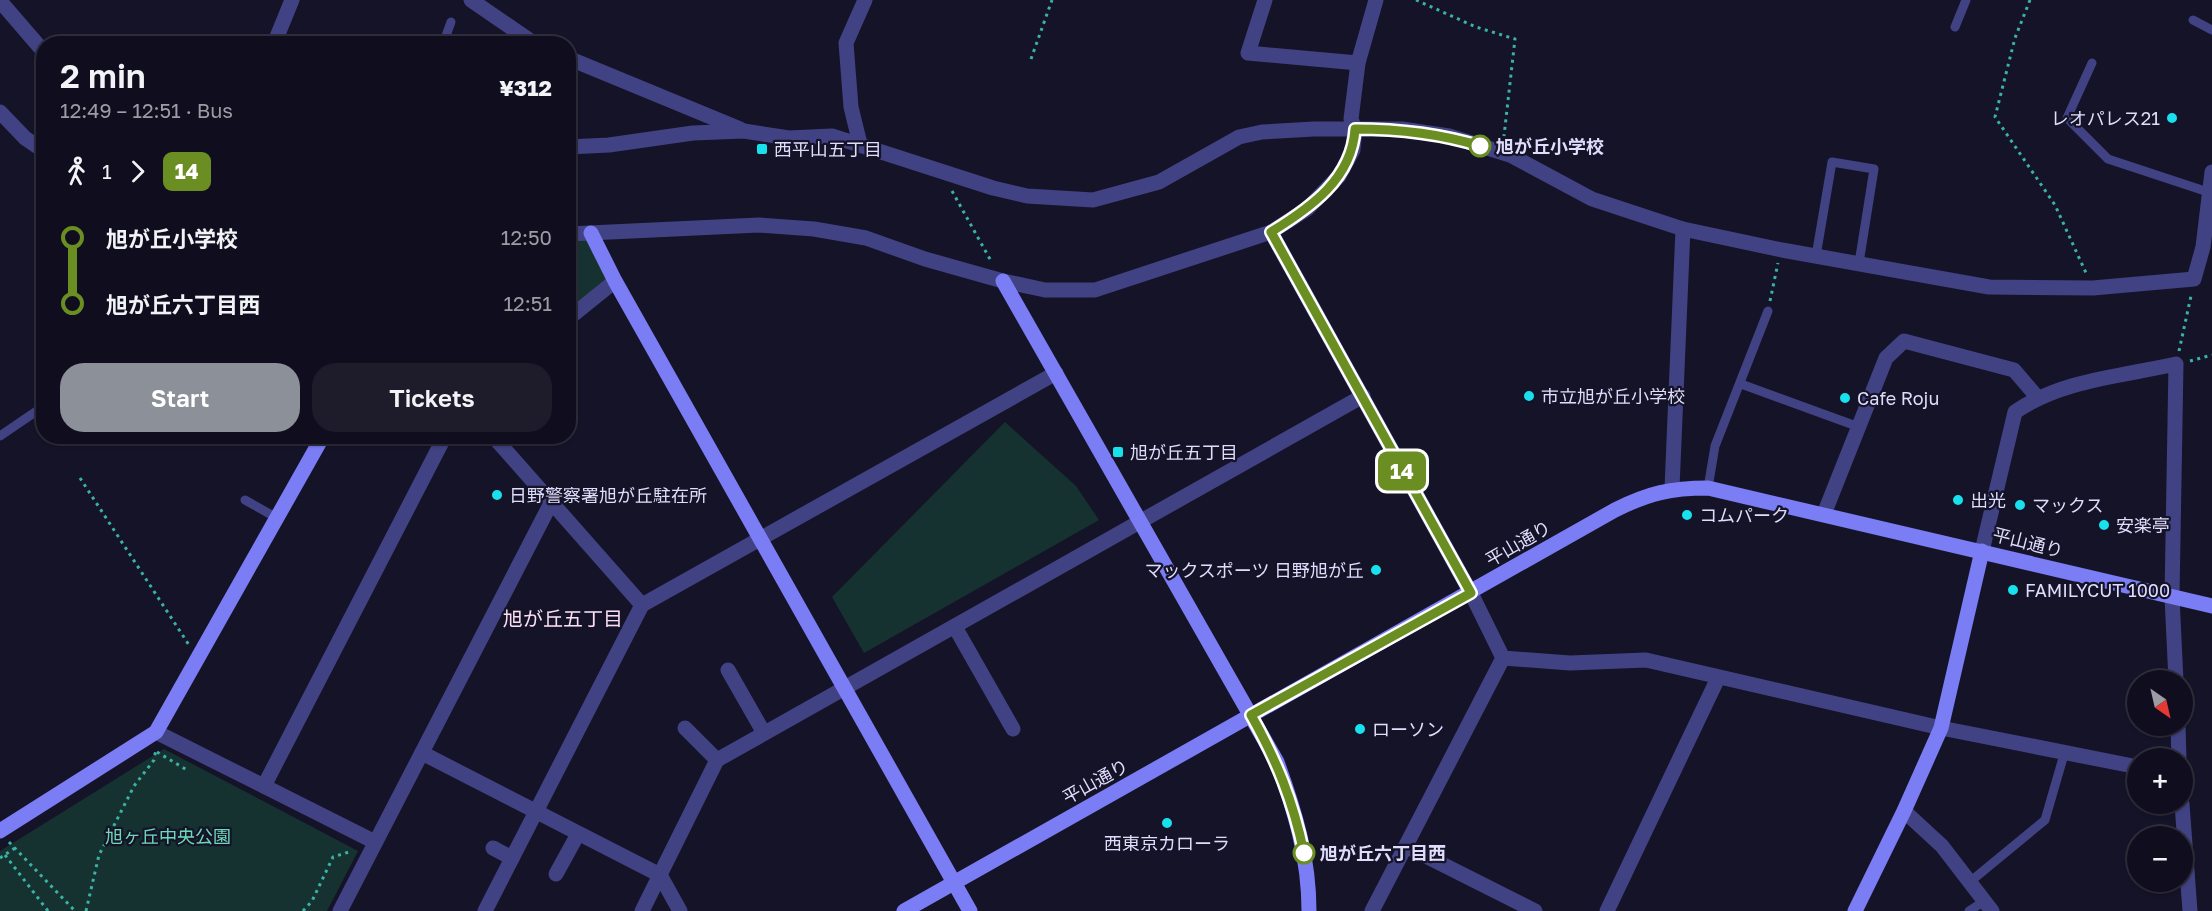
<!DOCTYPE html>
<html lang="en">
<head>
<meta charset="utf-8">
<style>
  body { margin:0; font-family:"Golos Text","Noto Sans JP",sans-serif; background:#1e1c2b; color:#f1f3f6; height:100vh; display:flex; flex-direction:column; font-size:22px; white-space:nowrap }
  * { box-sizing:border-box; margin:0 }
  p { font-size:20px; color:#9c9ca4 }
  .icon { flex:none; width:33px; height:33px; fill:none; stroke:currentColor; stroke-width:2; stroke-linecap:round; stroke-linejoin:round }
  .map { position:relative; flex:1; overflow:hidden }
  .panel { position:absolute; left:36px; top:36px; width:540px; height:408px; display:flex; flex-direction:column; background:#100e1e; border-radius:24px; box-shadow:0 2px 4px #0004,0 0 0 2px #302e3c }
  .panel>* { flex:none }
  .badge { padding:0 12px; border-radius:9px; font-size:21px; line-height:39px }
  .needle { width:39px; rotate:146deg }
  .controls { position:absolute; left:2127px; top:670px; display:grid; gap:12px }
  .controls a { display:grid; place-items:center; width:66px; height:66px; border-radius:50%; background:#100e1e; box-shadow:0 2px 4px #0004,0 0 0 2px #302e3c; font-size:30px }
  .map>.badge { position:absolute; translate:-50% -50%; box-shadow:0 0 0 3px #fff }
  .legs { display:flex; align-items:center; gap:9px; height:66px; padding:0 24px; font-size:20px }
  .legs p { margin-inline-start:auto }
  .summary { display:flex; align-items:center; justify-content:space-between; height:102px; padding:0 24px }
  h1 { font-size:33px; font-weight:600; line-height:45px }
  .primary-button { display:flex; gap:12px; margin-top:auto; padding:12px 24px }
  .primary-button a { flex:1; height:69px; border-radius:24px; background:#8c9099; color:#fff; font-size:24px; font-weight:600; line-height:69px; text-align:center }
  .primary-button a+a { background:#1e1c2b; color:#f1f3f6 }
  ul { padding:0 24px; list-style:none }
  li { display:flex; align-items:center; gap:21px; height:66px; font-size:22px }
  li i { display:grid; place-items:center; width:9px; height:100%; margin:0 8px; background:currentColor }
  li i::after { content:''; width:15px; height:15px; margin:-8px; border:4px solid; border-radius:50%; background:#100e1e }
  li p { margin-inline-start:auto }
  li:first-child i { background:linear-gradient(#0000 50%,currentColor 0) }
  li:last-child i { background:linear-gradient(currentColor 50%,#0000 0) }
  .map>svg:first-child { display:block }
  .green { fill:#163230 }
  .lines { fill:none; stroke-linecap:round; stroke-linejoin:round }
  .path { stroke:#3bb2a6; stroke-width:3; stroke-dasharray:3 4.5; stroke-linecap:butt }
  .lane { stroke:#414283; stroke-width:9 }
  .street { stroke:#414283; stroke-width:15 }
  .secondary { stroke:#7b7df4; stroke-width:15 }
  .line-1-casing { stroke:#fff; stroke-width:14 }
  .line-1 { stroke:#6b8e23; stroke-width:9 }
  .poi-dot { fill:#18e0ed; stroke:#151328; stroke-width:2 }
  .stop-1-dot { fill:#fff; stroke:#6b8e23; stroke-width:3 }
  .labels { text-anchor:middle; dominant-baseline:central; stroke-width:4.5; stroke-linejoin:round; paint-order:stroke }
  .poi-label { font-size:18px; fill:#dfddfc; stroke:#151328; text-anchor:start }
  .stop-label { font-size:18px; font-weight:bold; fill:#dfddfc; stroke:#151328; text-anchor:start }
  .street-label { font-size:18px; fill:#dfddfc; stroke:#151328 }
  .park-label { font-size:18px; fill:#6dd8b9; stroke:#151328 }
  .neighbourhood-label { font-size:20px; fill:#fcdef3; stroke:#151328 }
</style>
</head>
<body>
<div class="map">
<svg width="2212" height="911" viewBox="0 0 2212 911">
  <rect width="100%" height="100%" fill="#151328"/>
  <!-- green -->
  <g class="green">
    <polygon points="591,233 615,281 569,319 569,234"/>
    <polygon points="1005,422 1076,486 1099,520 864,653 832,597"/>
    <polygon points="164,749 358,851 327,911 0,911 0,851"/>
  </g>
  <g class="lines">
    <!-- path -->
    <g class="path">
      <polyline points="1416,0 1476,27 1515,39 1504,136"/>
      <polyline points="2030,0 2015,38 1995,117 2055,205 2086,273"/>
      <polyline points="1031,59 1052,0"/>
      <polyline points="952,191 991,261"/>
      <polyline points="1770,301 1778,263"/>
      <polyline points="2179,351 2191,296"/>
      <polyline points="2190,361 2212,355"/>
      <polyline points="80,478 189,645"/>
      <polyline points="157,752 187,770"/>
      <polyline points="9,842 75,911"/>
      <polyline points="5,855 48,911"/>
      <polyline points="0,858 15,848"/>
      <polyline points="86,911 99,855 134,786 154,760 156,749"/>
      <polyline points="303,911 312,901 333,857 352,851"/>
    </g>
    <!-- lane -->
    <g class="lane">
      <polyline points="2193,20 2212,30"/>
      <polyline points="1955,27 1966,0"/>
      <polyline points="443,44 451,22"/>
      <polyline points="2092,63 2067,118 2108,159 2208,192"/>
      <polyline points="1816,256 1832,162 1874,169 1859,263"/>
      <polyline points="1741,384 1859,427"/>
      <polyline points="0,436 44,406"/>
      <polyline points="1708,488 1715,446 1768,311"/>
      <polyline points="245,500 277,518"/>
      <polyline points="1971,881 2045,820 2065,751"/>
      <polyline points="1969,911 1986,900"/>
    </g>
    <!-- street -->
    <g class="street">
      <polyline points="471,0 535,44"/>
      <polyline points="1265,0 1248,53 1358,63"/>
      <polyline points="0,1 44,52"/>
      <polyline points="274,44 292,0"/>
      <polyline points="568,58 740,129"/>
      <polyline points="0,112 25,138 44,151"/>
      <polyline points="860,144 851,107 846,43 865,0"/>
      <polyline points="568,147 609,145 693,133 744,131 789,138 832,136 993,188 1027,196 1093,200 1159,182 1239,137 1262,132 1314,129 1402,129 1449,136 1510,155 1592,199 1683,229 1782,250 1989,287 2093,288 2194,279 2203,247 2212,172"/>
      <polyline points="1271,232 1471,593 1503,658 1570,663 1646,660 1941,728 2138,767"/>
      <polyline points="568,234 759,225 814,229 866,238 925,259 1003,281 1045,290 1095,290 1271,232 1307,209 1339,176 1353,150 1355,129 1351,119 1358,63 1376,0"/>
      <polyline points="568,319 615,281"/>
      <polyline points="493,436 642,605"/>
      <polyline points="1672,488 1683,229"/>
      <polyline points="1824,514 1886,358 1904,341 2014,370 2037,397"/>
      <path d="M1982,551L2015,412C2061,380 2122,376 2176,364L2172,597L2176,681"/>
      <polyline points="955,627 1013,729"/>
      <polyline points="728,670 764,733"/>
      <polyline points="2178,726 2179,759"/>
      <polyline points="685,728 717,760"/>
      <polyline points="156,732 375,842"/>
      <polyline points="422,753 660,875 680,911"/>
      <polyline points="264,786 445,436"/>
      <polyline points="2182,804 2190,911"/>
      <polyline points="1904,811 1942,846 1992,911"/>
      <polyline points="1406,846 1535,911"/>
      <polyline points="493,848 512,858"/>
      <polyline points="556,874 578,834"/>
      <polyline points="340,911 552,501"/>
      <polyline points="485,911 642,605 1056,373"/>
      <polyline points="642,911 717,760 1363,396"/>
      <polyline points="1372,911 1503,658"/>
      <polyline points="1607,911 1718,678"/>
    </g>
    <!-- secondary -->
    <g class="secondary">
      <polyline points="591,233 615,281 970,911"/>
      <path d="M1003,281L1277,762C1295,811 1309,858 1309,911"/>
      <polyline points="0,831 156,732 323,436"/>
      <path d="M904,911L1615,510C1649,493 1671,488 1708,488L2212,606"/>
      <polyline points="1855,911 1904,811 1941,728 1982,551"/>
    </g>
  </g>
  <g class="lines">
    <defs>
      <path id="line-1" d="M1304,853C1293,801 1277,761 1251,715L1471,593L1271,232C1310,208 1352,179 1355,129C1398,129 1438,133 1480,146"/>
    </defs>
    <!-- line-1 casing -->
    <use href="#line-1" class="line-1-casing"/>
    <!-- line-1 -->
    <use href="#line-1" class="line-1"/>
  </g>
  <!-- markers -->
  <g class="poi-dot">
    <circle cx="2172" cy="118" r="6"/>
    <rect x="756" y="143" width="12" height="12" rx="3"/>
    <circle cx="1529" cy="396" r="6"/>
    <circle cx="1845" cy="398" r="6"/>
    <rect x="1112" y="446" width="12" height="12" rx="3"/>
    <circle cx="497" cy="495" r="6"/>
    <circle cx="1958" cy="500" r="6"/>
    <circle cx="2020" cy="505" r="6"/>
    <circle cx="1687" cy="515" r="6"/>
    <circle cx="2104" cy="525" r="6"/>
    <circle cx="1376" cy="570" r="6"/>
    <circle cx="2013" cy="590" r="6"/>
    <circle cx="1360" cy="729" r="6"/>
    <circle cx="1167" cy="823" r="6"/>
  </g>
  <g class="stop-1-dot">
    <circle cx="1480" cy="146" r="10"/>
    <circle cx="1304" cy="853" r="10"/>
  </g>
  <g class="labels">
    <!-- poi labels -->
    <g class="poi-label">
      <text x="2160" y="118" text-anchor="end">レオパレス21</text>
      <text x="774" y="149">西平山五丁目</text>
      <text x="1541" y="396">市立旭が丘小学校</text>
      <text x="1857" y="398">Cafe Roju</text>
      <text x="1130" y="452">旭が丘五丁目</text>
      <text x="509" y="495">日野警察署旭が丘駐在所</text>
      <text x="1970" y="500">出光</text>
      <text x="2032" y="505">マックス</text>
      <text x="1699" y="515">コムパーク</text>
      <text x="2116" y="525">安楽亭</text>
      <text x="1364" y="570" text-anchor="end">マックスポーツ 日野旭が丘</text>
      <text x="2025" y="590">FAMILYCUT 1000</text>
      <text x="1372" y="729">ローソン</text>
      <text x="1167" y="843" text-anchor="middle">西東京カローラ</text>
    </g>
    <!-- stop labels -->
    <g class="stop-label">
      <text x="1496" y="146">旭が丘小学校</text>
      <text x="1320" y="853">旭が丘六丁目西</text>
    </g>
    <!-- street labels -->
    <g class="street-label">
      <text transform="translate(2028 542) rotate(14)">平山通り</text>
      <text transform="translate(1518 543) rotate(-30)">平山通り</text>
      <text transform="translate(1095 781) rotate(-29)">平山通り</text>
    </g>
    <!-- park labels -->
    <g class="park-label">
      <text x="168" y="836">旭ヶ丘中央公園</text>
    </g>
    <!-- neighbourhood labels -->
    <g class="neighbourhood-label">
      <text x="563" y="618">旭が丘五丁目</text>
    </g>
  </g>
</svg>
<div class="controls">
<a><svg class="needle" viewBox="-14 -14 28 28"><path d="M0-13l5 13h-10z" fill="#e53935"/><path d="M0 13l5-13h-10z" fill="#9c9ca4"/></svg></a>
<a>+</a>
<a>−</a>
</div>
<b class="badge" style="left:1402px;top:471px;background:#6b8e23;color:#fff">14</b>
<section class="panel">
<div class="summary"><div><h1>2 min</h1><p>12:49 – 12:51 · Bus</p></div><b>¥312</b></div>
<div class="legs"><svg class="icon" aria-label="walk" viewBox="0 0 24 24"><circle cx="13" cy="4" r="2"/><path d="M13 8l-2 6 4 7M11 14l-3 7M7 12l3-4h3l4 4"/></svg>1<svg class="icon" aria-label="forward" viewBox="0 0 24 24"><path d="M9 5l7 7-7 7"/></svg><b class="badge" style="background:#6b8e23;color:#fff">14</b></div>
<ul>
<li><i style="color:#6b8e23"></i><b>旭が丘小学校</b><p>12:50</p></li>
<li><i style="color:#6b8e23"></i><b>旭が丘六丁目西</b><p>12:51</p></li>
</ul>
<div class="primary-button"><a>Start</a><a>Tickets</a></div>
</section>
</div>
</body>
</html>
